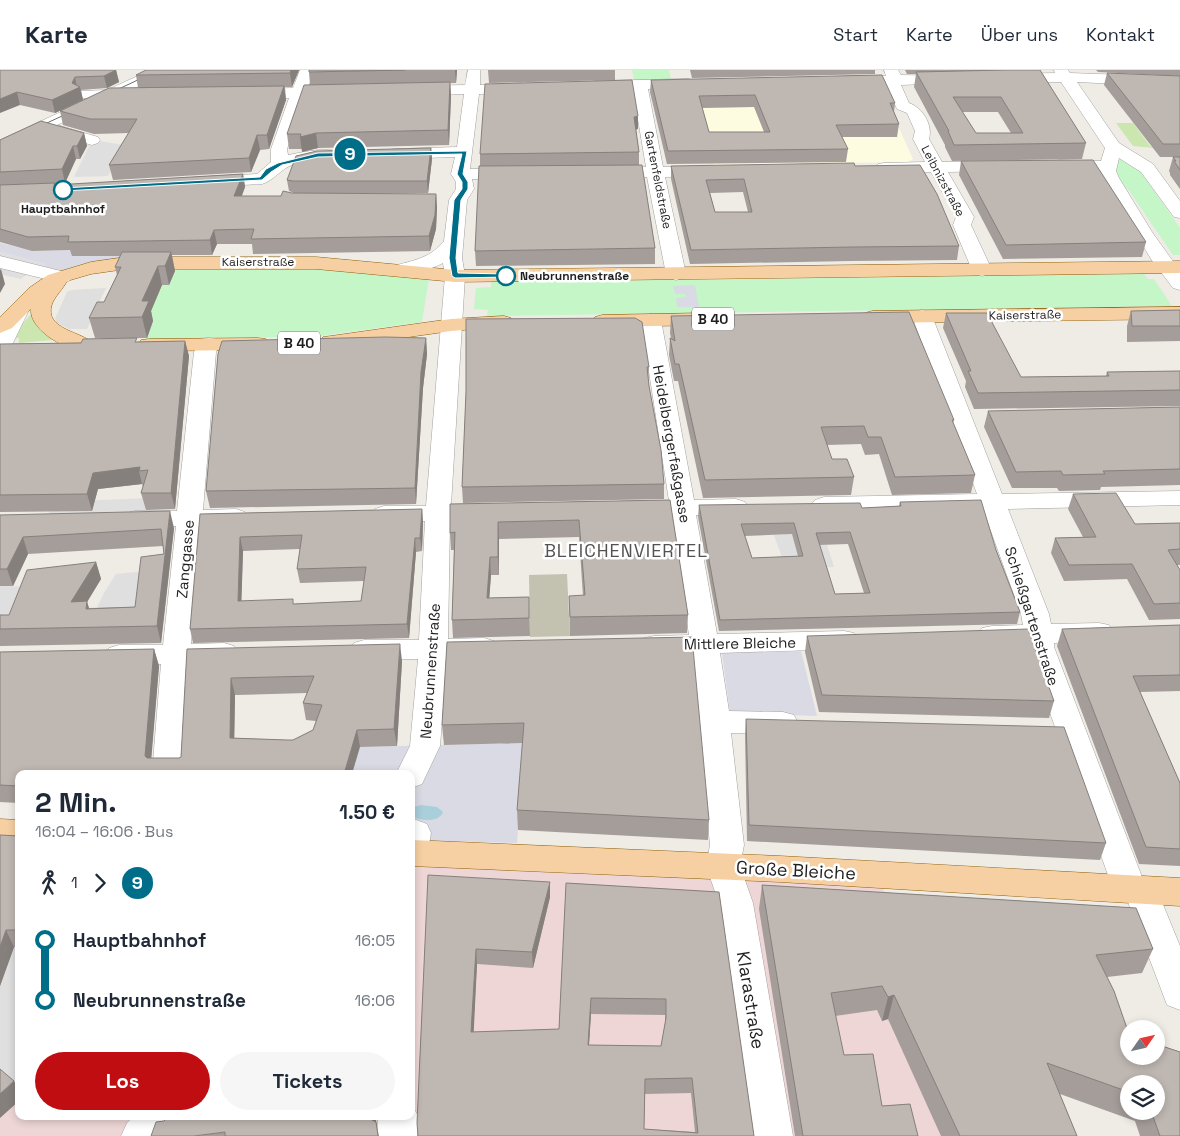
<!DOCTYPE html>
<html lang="de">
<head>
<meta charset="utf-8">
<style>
  body { margin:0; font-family:"Space Grotesk",sans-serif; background:#f6f6f7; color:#1f2937; height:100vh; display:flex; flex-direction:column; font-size:19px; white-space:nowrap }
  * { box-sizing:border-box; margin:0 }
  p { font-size:16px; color:#747a83 }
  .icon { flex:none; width:28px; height:28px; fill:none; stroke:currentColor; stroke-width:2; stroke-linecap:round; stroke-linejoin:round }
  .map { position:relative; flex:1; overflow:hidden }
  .panel { position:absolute; left:15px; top:700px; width:400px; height:350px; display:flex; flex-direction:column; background:#fff; border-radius:10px; box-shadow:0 2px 8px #0003 }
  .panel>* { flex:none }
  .badge { padding:0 10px; border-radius:16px; font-size:18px; line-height:32px }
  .needle { width:32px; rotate:56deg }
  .buttons { position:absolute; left:1120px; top:950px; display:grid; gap:10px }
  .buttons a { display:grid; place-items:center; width:45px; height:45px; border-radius:50%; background:#fff; box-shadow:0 2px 8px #0003; font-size:25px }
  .map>.badge { position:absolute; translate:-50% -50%; box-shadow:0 0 0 2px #fff }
  .legs { display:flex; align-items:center; gap:8px; height:55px; padding:0 20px; font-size:16px }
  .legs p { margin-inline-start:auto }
  .overview { display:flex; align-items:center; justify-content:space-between; height:85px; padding:0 20px }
  h1 { font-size:28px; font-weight:600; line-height:38px }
  .primary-button { display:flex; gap:10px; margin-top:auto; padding:10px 20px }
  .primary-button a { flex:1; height:58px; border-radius:30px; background:#c00d11; color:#fff; font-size:20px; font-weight:600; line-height:58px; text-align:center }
  .primary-button a+a { background:#f6f6f7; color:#1f2937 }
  ul { padding:0 20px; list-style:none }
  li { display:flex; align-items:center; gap:18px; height:60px; font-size:19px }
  li i { display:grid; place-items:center; width:8px; height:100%; margin:0 6px; background:currentColor }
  li i::after { content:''; width:12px; height:12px; margin:-6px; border:4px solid; border-radius:50%; background:#fff }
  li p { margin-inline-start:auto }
  li:first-child i { background:linear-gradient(#0000 50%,currentColor 0) }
  li:last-child i { background:linear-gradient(currentColor 50%,#0000 0) }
  header { display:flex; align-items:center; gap:30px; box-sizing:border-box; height:70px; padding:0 25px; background:#fff; border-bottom:1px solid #e0e1e3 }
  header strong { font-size:24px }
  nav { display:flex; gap:28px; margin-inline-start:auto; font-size:18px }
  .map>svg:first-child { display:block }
  .commercial { fill:#eed6d6 }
  .education { fill:#fdfce0 }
  .construction { fill:#c3c2b1 }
  .grass { fill:#cbe6af }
  .park { fill:#c5f6c8 }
  .parking { fill:#dfdfdf }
  .plaza { fill:#dadae4 }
  .water { fill:#a9cfda }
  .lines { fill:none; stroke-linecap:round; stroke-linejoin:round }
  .minor-casing { stroke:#a3a3a3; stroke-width:1 }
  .major-casing { stroke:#8f600a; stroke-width:1 }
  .minor { fill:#fff; fill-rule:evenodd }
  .major { fill:#f6d0a3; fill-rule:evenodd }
  .tram { stroke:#6d6d6d; stroke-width:1 }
  .wall { fill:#a49d99; fill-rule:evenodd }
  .shaded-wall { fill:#86807d }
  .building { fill:#bfb7b2; stroke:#86807d; fill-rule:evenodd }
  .line-1 { fill:#006e89; stroke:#fff }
  .stop-1-dot { fill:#fff; stroke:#006e89; stroke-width:2.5 }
  .labels { text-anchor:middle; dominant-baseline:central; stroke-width:5; stroke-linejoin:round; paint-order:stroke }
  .far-street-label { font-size:12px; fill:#1f1f1f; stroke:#fff }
  .far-stop-label { font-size:12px; font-weight:bold; fill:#1f1f1f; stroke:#fff }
  .shield { fill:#fff; stroke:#626262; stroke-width:1 }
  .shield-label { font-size:14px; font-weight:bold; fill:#1f1f1f }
  .street-label { font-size:15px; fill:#1f1f1f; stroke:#fff }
  .quarter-label { font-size:18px; letter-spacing:1px; fill:#525252; stroke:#fff }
  .near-street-label { font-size:18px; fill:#1f1f1f; stroke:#fff }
</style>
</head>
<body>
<header>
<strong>Karte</strong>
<nav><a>Start</a><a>Karte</a><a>Über uns</a><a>Kontakt</a></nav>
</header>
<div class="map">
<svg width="1180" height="1066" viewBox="0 0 1180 1066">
  <rect width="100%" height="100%" fill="#efebe5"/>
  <!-- commercial -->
  <polygon class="commercial" points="19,776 19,1046 411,1046 411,781 880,813 1007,1066 0,1066 0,777"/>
  <!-- education -->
  <polygon class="education" points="844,35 890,38 913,89 908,92 713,95 698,38"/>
  <!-- construction -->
  <polygon class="construction" points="567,504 570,566 530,567 529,505"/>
  <!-- grass -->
  <g class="grass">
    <polygon points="1116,53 1133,53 1150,76 1154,78 1133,76"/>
    <path d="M31,244L34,245C34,258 44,263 55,268L53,270L19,273V268L10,269Z"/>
  </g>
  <!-- park -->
  <g class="park">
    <polygon points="632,0 669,0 671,10 634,10"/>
    <polygon points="1118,87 1133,93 1152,112 1148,112 1180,158 1180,185 1173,185 1130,122 1113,104"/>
    <polygon points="317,198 429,208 422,252 320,266 145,270 153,252 147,251 162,215 169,215 176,200"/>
    <polygon points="1144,204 1148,209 1154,209 1172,236 487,246 488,240 474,239 476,218 491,217 491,212"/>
  </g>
  <!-- parking -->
  <g class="parking">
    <polygon points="92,70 124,75 108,106 74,107"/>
    <polygon points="0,182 46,194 20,209 0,204"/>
    <polygon points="106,218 87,259 69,259 57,253 55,249 67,222 72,220"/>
    <polygon points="149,428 145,442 48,445 54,432"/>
    <polygon points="792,464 796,475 827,475 834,497 786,498 774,465"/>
    <polygon points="146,501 140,555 92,548 104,523 116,504"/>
    <polygon points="0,516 33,517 0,562"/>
    <polygon points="14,877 19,878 19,1024 0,1021 0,916"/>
  </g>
  <!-- plaza -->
  <g class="plaza">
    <polygon points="0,173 33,181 73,180 130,185 128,190 59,202 39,198 46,194 0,182"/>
    <polygon points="695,215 699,237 677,237 676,228 686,227 685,224 675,224 673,216"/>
    <polygon points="801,581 817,646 730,643 722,583"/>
    <polygon points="525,673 517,773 411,770 411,704 352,704 360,677"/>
  </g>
  <!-- water -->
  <path class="water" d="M421,735L437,737L443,742C439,753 421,751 411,746V738Z"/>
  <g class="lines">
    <defs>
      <g id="minor">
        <polygon points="151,0 170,0 168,3 130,21 136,23 139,26 136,29 112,30 57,55 98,67 100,70 98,73 92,75 44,62 0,81 0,70 89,29 79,27 76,24 79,21 107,20"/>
        <path d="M300,0H314L308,18L344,19L347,22L344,25L339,27H305L287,79L288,85C303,82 321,78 337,81L339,85L337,89C322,92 307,90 292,95C281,99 273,111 262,114L206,117L200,116L197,112L200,108L206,107L257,104L271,92V79L289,28L249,29L244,27L241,24L244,21L249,19L293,18Z"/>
        <path d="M468,0H480V15L521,13L526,15L529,18L526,21L521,23L479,24L470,99H516L522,100L525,104L522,108L516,109H472L474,119L467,130L462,188L465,206L451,435L489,434L498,437L502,442L498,447L489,450H450L448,569L484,568L494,571L498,578L494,585L484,588H447L440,676L422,714L411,718V704H396L410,676L418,589L364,590L354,587L350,580L354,573L364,570H419L425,451L384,452L375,449L371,444L375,439L384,436H426L445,206L443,193C429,200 408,208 393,204L390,200L393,196C412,191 431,188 444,171L449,130L456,119V112L451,104L455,87L394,89L388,88L386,84L388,80L394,79L457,77L464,24L414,26L409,24L406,21L409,18L414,16L465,15Z"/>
        <path d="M884,0H898L901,5L956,6L958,9L956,12L951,13L901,15L909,33C923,38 933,55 929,69L942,92L996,91L1002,92L1005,96L1002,100L996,101L948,102L974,147L971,155L992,200L989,204L982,206L975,204L972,200L953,155L956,147L931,102L884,103L878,102L875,98L878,94L884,93L925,92L913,69L915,61L907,43L897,39L886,15L847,16L842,14L839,11L842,8L847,6H886Z"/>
        <polygon points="1054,0 1068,0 1070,3 1180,7 1180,17 1077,12 1119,73 1153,94 1180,131 1180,148 1174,147 1141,102 1119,88 1116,101 1119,108 1152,162 1180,201 1180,220 1173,218 1151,189 1098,101 1059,100 1053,99 1050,95 1053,91 1059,90 1101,91 1105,78 1061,12 1007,12 1002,11 1000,8 1002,5 1007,4 1055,3"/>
        <polygon points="689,9 694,11 697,14 694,17 648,19 663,97 709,96 715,97 718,101 715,105 709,106 665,107 686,204 683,208 676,210 669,208 666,204 647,107 607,108 601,107 598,103 601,99 607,98 646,97 633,20 594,21 589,19 586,16 589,13 594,11"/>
        <polygon points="0,186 69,203 72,207 69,211 62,213 0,198"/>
        <polygon points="19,234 26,236 29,240 11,277 8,282 0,283 0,257 12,236"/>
        <polygon points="922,240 929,242 932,246 1002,424 1180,421 1180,435 1008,439 1049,544 1051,554 1099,553 1109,555 1113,562 1109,569 1099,571 1054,573 1054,577 1142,807 1153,810 1180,876 1180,940 1167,935 1128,832 1118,829 1113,819 1025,573 992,574 982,572 978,565 982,558 992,556 1023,555 1021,544 983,439 824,443 815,440 811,435 815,430 824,427 977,424 912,246 915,242"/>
        <polygon points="651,244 658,246 661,250 694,430 736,429 745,432 749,437 745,442 736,445 696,445 717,564 844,561 854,563 858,570 854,577 844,579 720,583 729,641 783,642 794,645 798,653 794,661 783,664 731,663 744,775 740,796 753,833 793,1066 753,1066 719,833 706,796 710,775 692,583 654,584 644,582 640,575 644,568 654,566 689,565 671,446 634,447 625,444 621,439 625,434 634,431 669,431 641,250 644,246"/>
        <polygon points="209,268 217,269 220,274 216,282 203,440 236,439 245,442 249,447 245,452 236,455 201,455 191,574 224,573 234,576 238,583 234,590 224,593 190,593 184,704 152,704 161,594 119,595 109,592 105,585 109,578 119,575 163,575 176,456 134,457 125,454 121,449 125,444 134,441 177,441 194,282 201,269"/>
        <polygon points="411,748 427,754 431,763 428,780 423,789 411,793"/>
        <polygon points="411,1033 418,1046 417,1066 377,1066 378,1046 411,1046"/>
        <polygon points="134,1046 181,1046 181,1047 175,1060 169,1066 121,1066 127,1053"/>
      </g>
      <g id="major">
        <path d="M126,187H316L455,200L1180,191V203L455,212L316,199H126L91,204L67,211C63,219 55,226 52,234C43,261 85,261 96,276L93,281C73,285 29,262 31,239L12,258L0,263V247L29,218L48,205L91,192Z"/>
        <polygon points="1180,237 1180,249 872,253 865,251 862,247 865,243 872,241"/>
        <polygon points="707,243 714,245 717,249 714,253 707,255 602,257 595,255 592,251 595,247 602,245"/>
        <polygon points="504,246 511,248 514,252 511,256 451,261 331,278 323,277 320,272 323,267 331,266 451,249"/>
        <polygon points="258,268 266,269 269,274 266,279 258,280 149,281 141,280 138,275 141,270 149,269"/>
        <polygon points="0,749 19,750 19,776 0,775"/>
        <polygon points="411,770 780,786 1180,808 1180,836 780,812 411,796"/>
      </g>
    </defs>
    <!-- minor casing -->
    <use href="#minor" class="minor-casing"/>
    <!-- major casing -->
    <use href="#major" class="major-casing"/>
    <!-- minor -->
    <use href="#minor" class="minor"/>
    <!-- major -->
    <use href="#major" class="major"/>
    <!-- tram -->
    <g class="tram">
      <polyline points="108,24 159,0"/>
      <polyline points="34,59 75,40"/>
    </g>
  </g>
  <!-- wall -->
  <g class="wall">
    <polygon points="0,0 116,0 119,12 107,18 81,20 83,30 55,43 20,35"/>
    <polygon points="299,0 292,17 285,17 286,30 269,79 260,80 251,102 113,110 109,95 129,63 94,64 63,55 60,41 138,18 136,5"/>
    <polygon points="309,0 457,0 456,13 450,13 451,26 449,75 318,78 302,82 302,79 289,79 287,64 310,15 309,2"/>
    <polygon points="488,0 615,0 615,10 489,13"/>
    <polygon points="690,0 875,0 875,4 692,8"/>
    <path d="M905,0H1040L1086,73L1082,89L952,91L945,77V75L914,17L916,4H907ZM962,42H998L1011,63H976Z"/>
    <polygon points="1096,0 1180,0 1180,6 1098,2"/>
    <polygon points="1107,3 1180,6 1180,119 1170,105 1170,103 1169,101 1173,87 1160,87 1104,15"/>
    <path d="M651,10L895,33L894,42L899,54L897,67H842L848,79L846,92L667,94L650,22ZM754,37L764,62H709L702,38Z"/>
    <polygon points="636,59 639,82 639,95 655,178 655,194 476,196 475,181 480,96 480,84 638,59"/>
    <polygon points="84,63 87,76 80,89 76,89 65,113 51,113 55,113 56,115 243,104 245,117 242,126 281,126 294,123 289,121 287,110 431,78 432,89 428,123 299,123 436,124 437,138 436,159 430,181 253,184 252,174 217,174 212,185 172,185 175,201 169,215 162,215 151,241 153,251 147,268 95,268 89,248 104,232 117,205 115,197 120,186 72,186 70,180 32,181 0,172 0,70"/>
    <polygon points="961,91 1146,172 1142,187 1003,189 959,105"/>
    <path d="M671,96H855L959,176L957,190L851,191L690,194L671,109ZM743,122L748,142H715L710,123Z"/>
    <polygon points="1180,240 1180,271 1127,272 1127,256 1131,241"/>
    <polygon points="946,243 1021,307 1106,306 1107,302 1180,301 1180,336 974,339 965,317 966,311 943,258"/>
    <polygon points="671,246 954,350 953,353 975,405 971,423 892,425 879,384 865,385 861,374 827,375 832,389 854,407 851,425 703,428 678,311 674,311 669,285 670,268 671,268 670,263"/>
    <polygon points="426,268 427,284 423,318 416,434 210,438 206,421"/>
    <polygon points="185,271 189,286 175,439 146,440 141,423 143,417 142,414 98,419 92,441 0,442 0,274"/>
    <polygon points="649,297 648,312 664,414 664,429 463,433 462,417 466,322"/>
    <polygon points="1180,337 1180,415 1101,417 1100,420 1059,421 1057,418 1012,418 984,357 988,341"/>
    <polygon points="1073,424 1135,454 1180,453 1180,495 1177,495 1180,500 1180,549 1149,550 1127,509 1064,511 1051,483 1055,468 1083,467 1068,439"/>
    <polygon points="670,430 688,545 687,563 570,566 569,526 583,526 579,467 499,469 499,505 491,505 489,528 529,527 530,566 453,568 452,550 454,480 451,480 450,463 450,434"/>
    <path d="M900,432L996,480L1020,542L1017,554L719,561L698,447L699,435L862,438L899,436ZM792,464L798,486L752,488L745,466ZM848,474L864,523L835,524L819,475Z"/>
    <path d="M422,439L423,453L422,481L416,482L409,568L193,573L190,559L200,444ZM300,479L297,499L300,513L364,511L361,531L294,534L241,531L243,481Z"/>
    <polygon points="0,445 174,458 161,573 0,576 0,545 9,545 96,492 101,509 87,532 89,538 135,537 164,484 163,476 28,484 13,516 0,516"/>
    <polygon points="1180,555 1180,621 1140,622 1180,713 1180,796 1139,794 1057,576 1062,559"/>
    <polygon points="807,566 1054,631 1049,648 819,642 805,582"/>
    <polygon points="447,572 709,750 708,770 518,760 517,740 523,673 444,675 442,655"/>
    <path d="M154,579L159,596L151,688H179L181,687L187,579L402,591L397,676L360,677L19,704V733L0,732V582ZM307,623L303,633L306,650L316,651L313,660L293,670H287L234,668L235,625Z"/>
    <polygon points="746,649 1106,773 1100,790 747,771 745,665"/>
    <polygon points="0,765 19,766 19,878 14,877 0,916"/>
    <path d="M428,805L550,827L533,898L477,894L473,962L559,959L566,813L719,822L754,1066L417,1053ZM591,944L665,945V953L661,976L589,975ZM691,1023L695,1062L644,1059L645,1024Z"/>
    <path d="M762,815L1136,838L1153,879L1142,903L1107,907L1114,921L1129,964V986H1156V974L1180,982V1066H1140L1135,1051L1060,1024L1077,1066H941L888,949L882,951L877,940L835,946L844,985L873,984L882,1036L910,1034L918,1066H795L759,839ZM1129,1014H1156V1041H1129Z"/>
    <polygon points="169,1046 376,1046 376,1052 379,1066 151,1066"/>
  </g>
  <!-- shaded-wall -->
  <g class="shaded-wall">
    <polygon points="116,0 119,12 107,18 104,6"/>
    <polygon points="291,0 299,0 292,17 290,3"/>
    <polygon points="455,0 457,0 456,13"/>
    <polygon points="75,7 77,18 80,17 83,30 55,43 52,30 72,13"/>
    <polygon points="450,12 451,26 449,75 448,60"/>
    <polygon points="284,16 286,30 269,79 267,65"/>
    <polygon points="17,22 20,35 0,43 0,29"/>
    <polygon points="638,46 638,59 633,59 634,47"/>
    <polygon points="84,63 87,76 80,89 77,76"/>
    <polygon points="316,63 318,78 302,82 300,67"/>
    <polygon points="257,65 260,80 251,102 249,88"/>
    <polygon points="73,76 76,89 65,113 62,99"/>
    <polygon points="431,78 432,89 428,123 427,111"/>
    <polygon points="243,104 245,117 236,140 234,126"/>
    <polygon points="436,124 437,138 436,159 430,181 429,166"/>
    <polygon points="214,160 217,174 212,185 210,170"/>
    <polygon points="171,182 175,201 169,215 165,196"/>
    <polygon points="158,196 162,215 151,241 153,251 147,268 142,247 142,231"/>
    <polygon points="1,199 5,214 0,223 0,200"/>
    <polygon points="426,268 427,284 423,318 416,434 415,418 421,302"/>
    <polygon points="185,271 189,286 175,439 171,423"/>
    <polygon points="140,397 139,401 142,414 98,419 92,441 87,424 93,403"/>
    <polygon points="422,439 423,453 422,481 420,468"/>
    <polygon points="170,441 174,458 161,573 157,556"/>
    <polygon points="498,452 499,469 499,505 498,487"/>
    <polygon points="23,467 28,484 13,516 7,499"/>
    <polygon points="240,467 243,481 241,545 238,531"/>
    <polygon points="415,468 416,482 409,568 407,554"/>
    <polygon points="490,487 491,505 488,546 487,528"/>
    <polygon points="96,492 101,509 87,532 92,548 71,532"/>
    <polygon points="400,574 402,591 397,676 394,659"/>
    <polygon points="154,579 159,596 150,704 145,686"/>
    <polygon points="231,608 235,625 234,685 230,668"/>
    <polygon points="357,660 360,677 352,704 344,704"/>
    <polygon points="550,812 550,827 533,898 532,882"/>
    <polygon points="6,860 14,877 0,916 0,877"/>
    <polygon points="476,879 477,894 473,977 471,962"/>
    <polygon points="894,925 888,949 882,951 888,927"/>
    <polygon points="591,928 591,944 588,990 588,975"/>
    <polygon points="14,1011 19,1020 19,1031 0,1048 0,1024"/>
    <polygon points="372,1046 376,1046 375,1066 372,1050"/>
  </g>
  <!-- building -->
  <g class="building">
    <polygon points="0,0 116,0 104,6 75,7 72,13 80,17 52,30 17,22 0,29"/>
    <polygon points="146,0 291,0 290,3 136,5"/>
    <polygon points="309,0 405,0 309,2"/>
    <path d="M1006,0H1040L1086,73L954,75L948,61H949L916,2ZM953,27H1001L1023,63H976Z"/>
    <polygon points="1107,3 1180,6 1180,74 1163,74"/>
    <path d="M882,5L895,33H890L899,54L836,55L848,79L668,81L651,10ZM755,25L770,62H709L699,26Z"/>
    <polygon points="632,10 638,46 634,47 639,82 480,84 485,14"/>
    <polygon points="450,12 448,60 316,63 300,67 301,64 287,64 304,15"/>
    <polygon points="284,16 267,65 257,65 249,88 109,95 137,49 90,49 60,41 109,18"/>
    <polygon points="41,51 84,63 77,76 73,76 62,99 0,102 0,70"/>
    <polygon points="431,78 427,111 293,111 287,110 296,86 317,81"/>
    <polygon points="1173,87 1180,87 1180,100 1174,91 1176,91"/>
    <polygon points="1093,90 1146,172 1006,175 961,91"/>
    <path d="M854,93L855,96L920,95L937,124L959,176L852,177L691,180L671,96ZM744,109L752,142H715L706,110Z"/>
    <polygon points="642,95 655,178 475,181 479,96"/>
    <polygon points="243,104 234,126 281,126 283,121 292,123 436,124 435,145 429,166 251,169 254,159 214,160 210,170 68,172 69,166 28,167 0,159 0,115 55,113 54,115"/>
    <polygon points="122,182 171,182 165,196 158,196 142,231 149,231 142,247 89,248 97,232 104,232 121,197 115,197"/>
    <polygon points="1180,240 1180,256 1132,256 1131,241"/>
    <polygon points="909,242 954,350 952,350 975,405 895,407 881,367 868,367 864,356 821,357 832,389 847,389 854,407 705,410 679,294 675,294 670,268 675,271 671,246"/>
    <polygon points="946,243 987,243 1021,307 1109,306 1107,302 1180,301 1180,320 978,323 968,301 971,301"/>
    <polygon points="635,248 642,252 649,297 647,297 649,316 661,380 664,414 462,417 466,322 466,249"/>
    <polygon points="385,267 426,268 421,302 415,418 206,421 218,284 222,271"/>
    <polygon points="137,268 135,272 185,271 171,423 141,423 148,400 139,401 140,397 93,403 87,424 0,425 0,274 81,273 83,269"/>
    <polygon points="1180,337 1180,399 1103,401 1105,404 1063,405 1061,401 1016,402 988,341"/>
    <polygon points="1116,423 1135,454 1180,453 1180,479 1168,480 1180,500 1180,533 1154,534 1132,494 1069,495 1055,468 1096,467 1073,424"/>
    <polygon points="670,430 688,545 570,547 569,526 585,525 579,450 498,452 498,487 490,487 487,528 529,527 529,548 452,550 455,462 450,463 450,434"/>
    <path d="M981,430L996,480L1020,542L720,550L699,435L860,433L862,438L901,436L900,432ZM794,453L803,486L752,488L741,454ZM850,462L870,523L835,524L816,463Z"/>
    <path d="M422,439L420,468H415L407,554L190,559L200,444ZM302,465L297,499L366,497L361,531L293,534V529L238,531L240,467Z"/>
    <polygon points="170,441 157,556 0,559 0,545 9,545 27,500 96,492 71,532 87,531 86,539 135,537 141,487 164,484 161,459 23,467 7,499 0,499 0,445"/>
    <polygon points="1180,555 1180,605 1133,606 1180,713 1180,779 1146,777 1062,559"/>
    <polygon points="1028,559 1054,631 822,625 807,566"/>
    <polygon points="692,567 709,750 517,740 524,653 442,655 447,572"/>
    <path d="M400,574L394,659L357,660L344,704H19V716L0,715V582L154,579L145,686L147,688H179L181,687L187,579ZM314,606L303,633L322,635L313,660L293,670H287L230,668L231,608Z"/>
    <polygon points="746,649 1064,657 1106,773 749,755"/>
    <polygon points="0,765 19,766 19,860 6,860 0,877"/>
    <path d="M428,805L550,812L532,882L476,879L471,962L559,959L566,813L719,822L754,1066H418L417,1053ZM591,928L666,929V948L661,976L588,975ZM692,1008L698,1063L644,1059L645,1009Z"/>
    <polygon points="762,815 1136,838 1153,879 1096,885 1114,921 1129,964 1129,986 1156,986 1156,974 1180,982 1180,1066 1160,1066 1151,1041 1156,1041 1156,1014 1129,1014 1129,1022 1047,993 1077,1066 960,1066 894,925 888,927 882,916 831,923 844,985 873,984 882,1036 910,1034 918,1066 803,1066"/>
    <polygon points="0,999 14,1011 0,1024"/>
    <polygon points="169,1046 372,1046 372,1050 376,1052 378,1066 225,1066 225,1062 194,1066 151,1066 156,1052 164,1051"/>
  </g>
  <!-- line-1 -->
  <polygon class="line-1" points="467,81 463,104 468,112 468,119 461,130 456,188 458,203 506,204 508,204 508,207 455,208 452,206 449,188 454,130 462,119 462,112 457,104 462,84 318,87 282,95 271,102 262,110 63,121 60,120 63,118 260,107 266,99 278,93 318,83"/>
  <!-- markers -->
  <g class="stop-1-dot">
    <circle cx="63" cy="120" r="9"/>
    <circle cx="506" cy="206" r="9"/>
  </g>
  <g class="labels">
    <!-- far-street labels -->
    <g class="far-street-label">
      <text transform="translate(658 110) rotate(79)">Gartenfeldstraße</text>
      <text transform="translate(943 111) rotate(62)">Leibnizstraße</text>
      <text x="258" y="192">Kaiserstraße</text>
      <text transform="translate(1025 245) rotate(-1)">Kaiserstraße</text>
    </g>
    <!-- far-stop labels -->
    <g class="far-stop-label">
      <text x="63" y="139">Hauptbahnhof</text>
      <text x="520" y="206" text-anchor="start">Neubrunnenstraße</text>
    </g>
    <!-- shield labels -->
    <g class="shield">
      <rect x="692" y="237.5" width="42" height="23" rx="4"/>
      <rect x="278" y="261.5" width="42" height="23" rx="4"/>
    </g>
    <g class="shield-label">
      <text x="713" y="249">B 40</text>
      <text x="299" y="273">B 40</text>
    </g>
    <!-- street labels -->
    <g class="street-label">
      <text transform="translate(672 374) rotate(80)">Heidelbergerfaßgasse</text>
      <text transform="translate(185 489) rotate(-85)">Zanggasse</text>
      <text transform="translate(1032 546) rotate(72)">Schießgartenstraße</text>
      <text transform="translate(740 573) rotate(-1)">Mittlere Bleiche</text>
      <text transform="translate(430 601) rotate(-86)">Neubrunnenstraße</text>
    </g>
    <!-- quarter labels -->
    <g class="quarter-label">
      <text x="626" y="480">BLEICHENVIERTEL</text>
    </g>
    <!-- near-street labels -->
    <g class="near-street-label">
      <text transform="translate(796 800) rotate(3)">Große Bleiche</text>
      <text transform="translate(751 930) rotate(81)">Klarastraße</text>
    </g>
  </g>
</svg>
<div class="buttons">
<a><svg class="needle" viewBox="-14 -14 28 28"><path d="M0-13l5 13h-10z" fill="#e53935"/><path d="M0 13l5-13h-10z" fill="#747a83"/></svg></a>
<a><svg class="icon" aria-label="layers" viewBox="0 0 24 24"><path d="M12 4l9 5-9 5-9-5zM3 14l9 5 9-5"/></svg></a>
</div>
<b class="badge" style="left:350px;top:84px;background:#006e89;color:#fff">9</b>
<section class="panel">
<div class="overview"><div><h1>2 Min.</h1><p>16:04 – 16:06 · Bus</p></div><b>1.50 €</b></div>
<div class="legs"><svg class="icon" aria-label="walk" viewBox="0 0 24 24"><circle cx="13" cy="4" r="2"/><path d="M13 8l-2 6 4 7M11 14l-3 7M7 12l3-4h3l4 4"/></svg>1<svg class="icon" aria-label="forward" viewBox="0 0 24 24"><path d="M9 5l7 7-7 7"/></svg><b class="badge" style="background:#006e89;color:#fff">9</b></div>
<ul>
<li><i style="color:#006e89"></i><b>Hauptbahnhof</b><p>16:05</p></li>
<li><i style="color:#006e89"></i><b>Neubrunnenstraße</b><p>16:06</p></li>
</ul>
<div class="primary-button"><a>Los</a><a>Tickets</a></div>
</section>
</div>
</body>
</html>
